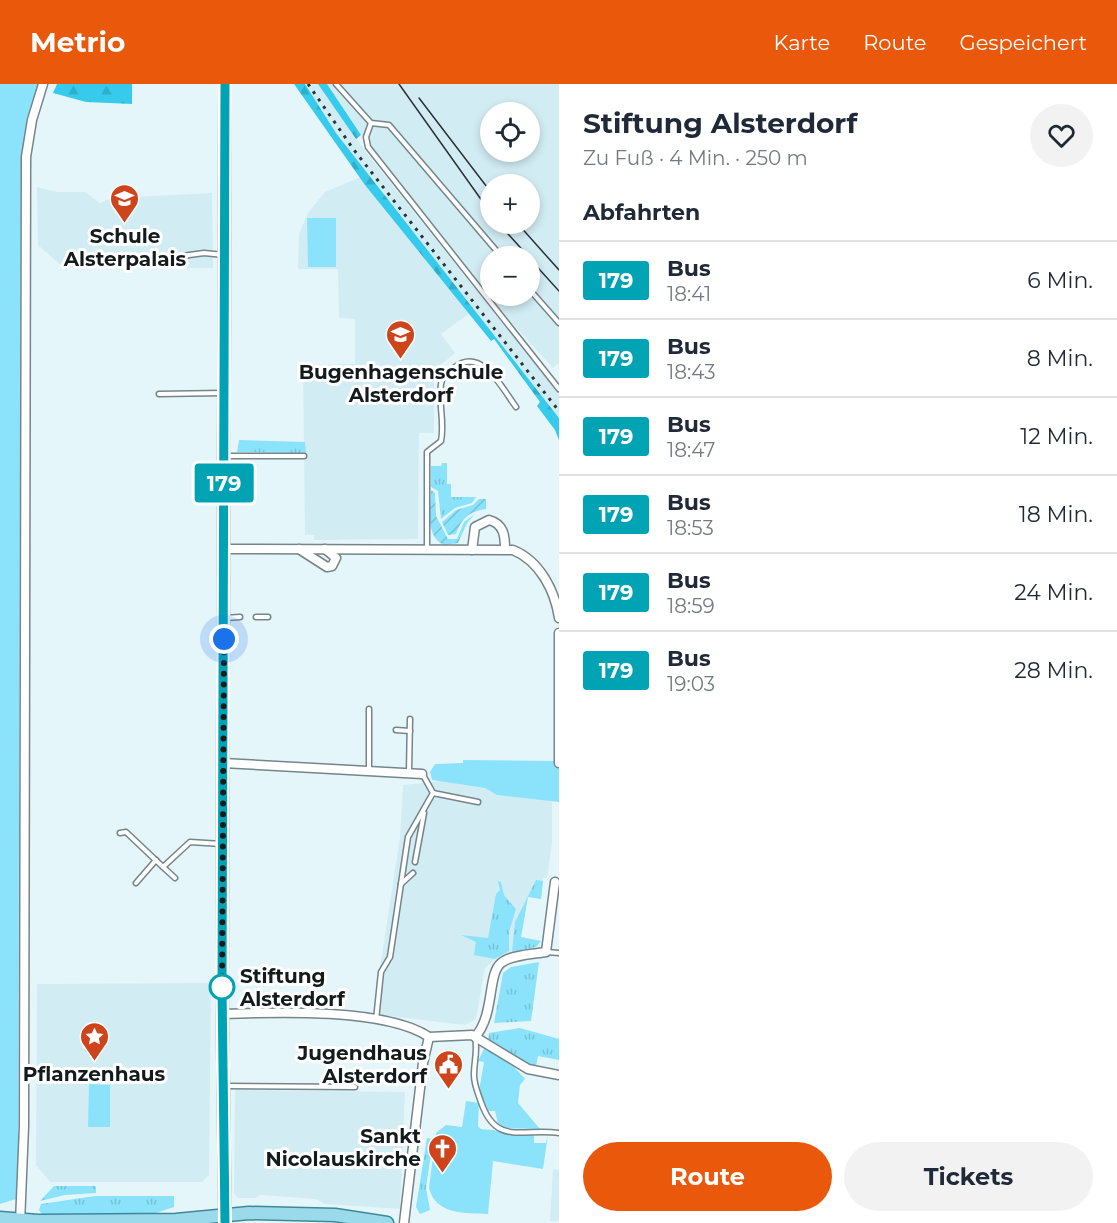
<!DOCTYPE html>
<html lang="de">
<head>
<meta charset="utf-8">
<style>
  body { margin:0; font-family:Montserrat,sans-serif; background:#f2f2f3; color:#1f2937; height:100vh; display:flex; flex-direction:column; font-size:22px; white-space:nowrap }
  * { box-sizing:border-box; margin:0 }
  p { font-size:20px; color:#747a83 }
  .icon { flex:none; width:33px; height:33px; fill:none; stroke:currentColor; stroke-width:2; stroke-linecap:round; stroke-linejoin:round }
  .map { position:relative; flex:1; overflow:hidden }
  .sheet { display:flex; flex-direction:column; background:#fff; width:558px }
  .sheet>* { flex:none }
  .badge { padding:0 12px; border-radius:4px; font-size:21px; line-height:39px }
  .fabs { position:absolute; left:480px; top:18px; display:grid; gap:12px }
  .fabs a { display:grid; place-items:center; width:60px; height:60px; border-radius:50%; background:#fff; box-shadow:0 3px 9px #0003; font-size:30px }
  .you { position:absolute; width:30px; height:30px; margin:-15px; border:4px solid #fff; border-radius:50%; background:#1a73e8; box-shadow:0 0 0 9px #1a73e833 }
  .map>.badge { position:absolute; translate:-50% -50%; box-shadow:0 0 0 3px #fff }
  h2 { padding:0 24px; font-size:22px; line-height:54px }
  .round { display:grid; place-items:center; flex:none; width:63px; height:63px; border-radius:32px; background:#f2f2f3 }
  .head { display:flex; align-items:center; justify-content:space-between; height:102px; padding:0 24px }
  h1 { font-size:28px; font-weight:700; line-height:45px }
  .primary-button { display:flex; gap:12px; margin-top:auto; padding:12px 24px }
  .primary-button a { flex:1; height:69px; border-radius:36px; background:#ea580c; color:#fff; font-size:24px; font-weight:700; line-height:69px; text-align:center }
  .primary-button a+a { background:#f2f2f3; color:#1f2937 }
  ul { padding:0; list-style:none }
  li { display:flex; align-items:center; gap:18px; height:78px; padding:0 24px; border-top:2px solid #e0e1e3 }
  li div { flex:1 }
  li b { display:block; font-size:22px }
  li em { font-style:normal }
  li .badge { min-width:66px; font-weight:700; text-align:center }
  header { display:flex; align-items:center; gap:36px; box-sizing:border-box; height:84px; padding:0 30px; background:#ea580c; color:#fff }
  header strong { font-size:28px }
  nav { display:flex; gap:33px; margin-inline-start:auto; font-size:21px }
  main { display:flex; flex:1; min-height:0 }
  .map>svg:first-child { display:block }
  .built { fill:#d2ecf4; fill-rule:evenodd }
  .grass { fill:url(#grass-tufts) }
  .forest { fill:url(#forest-firs) }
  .park { fill:#8ae3fa }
  .garden { fill:url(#garden-furrows) }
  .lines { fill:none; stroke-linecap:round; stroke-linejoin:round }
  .lane-casing { stroke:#758589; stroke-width:7 }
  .street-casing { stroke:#758589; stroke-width:11 }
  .secondary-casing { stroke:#758589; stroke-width:14 }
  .primary-casing { stroke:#3f8899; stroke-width:15 }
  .lane { stroke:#fff; stroke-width:4 }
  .street { stroke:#fff; stroke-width:8 }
  .secondary { stroke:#ccedf4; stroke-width:10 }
  .primary { stroke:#9adaea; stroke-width:12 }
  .tram { stroke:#2a3233; stroke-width:1.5 }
  .rail { stroke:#2a3233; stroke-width:3; stroke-dasharray:3 6; stroke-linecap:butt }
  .line-casing { stroke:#fff; stroke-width:14 }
  .line { stroke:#00a3b4; stroke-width:9 }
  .walk { stroke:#141b1c; stroke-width:6; stroke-dasharray:0 10.8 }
  .stop-dot { fill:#fff; stroke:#00a3b4; stroke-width:3 }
  .labels { text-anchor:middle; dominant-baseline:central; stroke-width:6; stroke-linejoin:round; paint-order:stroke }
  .poi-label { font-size:20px; font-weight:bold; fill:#141b1c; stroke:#fff }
  .stop-label { font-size:20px; font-weight:bold; fill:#141b1c; stroke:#fff; text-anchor:start }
</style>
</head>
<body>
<header>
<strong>Metrio</strong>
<nav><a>Karte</a><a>Route</a><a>Gespeichert</a></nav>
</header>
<main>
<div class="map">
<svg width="559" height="1139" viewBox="0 0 559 1139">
  <defs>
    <pattern id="grass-tufts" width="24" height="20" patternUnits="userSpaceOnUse" patternTransform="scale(1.5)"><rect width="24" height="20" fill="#8ae3fa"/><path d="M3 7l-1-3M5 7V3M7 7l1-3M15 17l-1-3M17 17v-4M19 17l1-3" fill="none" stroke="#76c2d6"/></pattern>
    <pattern id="forest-firs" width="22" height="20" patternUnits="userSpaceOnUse" patternTransform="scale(1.5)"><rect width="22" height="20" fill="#36cbec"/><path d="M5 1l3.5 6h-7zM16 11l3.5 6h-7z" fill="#2faeca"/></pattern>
    <pattern id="garden-furrows" width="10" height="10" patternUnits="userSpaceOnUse" patternTransform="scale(1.5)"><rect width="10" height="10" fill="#8ae3fa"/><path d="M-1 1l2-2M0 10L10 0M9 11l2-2" fill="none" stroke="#76c2d6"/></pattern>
  </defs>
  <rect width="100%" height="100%" fill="#e5f6fb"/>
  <!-- built -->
  <g class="built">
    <polygon points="305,0 318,0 369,72 559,310 559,334 336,49"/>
    <path d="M327,0H559V279L553,284L513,240L361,51ZM490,28H530V68H490ZM490,100H530V140H490ZM490,172H530V212H490Z"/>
    <polygon points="361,93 470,229 441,250 455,269 434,286 434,349 419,349 418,455 314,456 314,451 305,451 303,281 355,280 355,235 339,234 338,185 298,185 299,150 308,129 325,108"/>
    <polygon points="37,103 57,108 85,108 100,119 111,114 212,109 213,184 63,183 38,161"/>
    <polygon points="441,697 485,704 497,711 552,717 552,759 547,794 543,794 541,815 528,813 521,853 541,857 536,863 498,872 485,884 476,935 465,941 373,930 400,753 403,701"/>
    <polygon points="211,899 209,1091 202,1098 50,1098 36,1081 37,900"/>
    <polygon points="235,1006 405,1008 400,1125 325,1120 316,1115 261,1111 255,1114 238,1114 234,1109"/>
    <polygon points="553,1085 559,1086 559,1137 550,1137"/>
  </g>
  <!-- grass -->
  <g class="grass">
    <polygon points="239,356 305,358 306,369 237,368"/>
    <polygon points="442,379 447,379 447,400 451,400 451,413 476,413 472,419 455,424 441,435 438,407 431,403 431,382 441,382"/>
    <polygon points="536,796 543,797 541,815 528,813 521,853 541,857 536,863 512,868 515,838"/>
    <polygon points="498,797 501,798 504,811 516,825 509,848 509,867 495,875 474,871 476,858 461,851 488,854 496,810 500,806"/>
    <polygon points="539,878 531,937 494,939 503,889 511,883"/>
    <polygon points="520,944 559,955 559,976 538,972 536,982 529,980 488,957 489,949"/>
    <polygon points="427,1054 433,1055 426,1104 430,1126 420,1130 416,1123"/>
    <polygon points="54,1102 96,1102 96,1109 65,1111 40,1117"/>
    <polygon points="95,1112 174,1112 174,1123 150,1131 43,1132 39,1126 41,1120"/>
  </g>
  <!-- forest -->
  <g class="forest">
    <polygon points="57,0 132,0 132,20 86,18 53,9"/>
    <polygon points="294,0 305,0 336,49 559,334 559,356 555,346 537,322 540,318 494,255 491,257 365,101"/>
    <polygon points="318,0 327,0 361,51 356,55"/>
  </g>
  <!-- park -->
  <g class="park">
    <polygon points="0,0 38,0 27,34 21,74 18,1082 16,1115 0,1120"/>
    <polygon points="307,134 336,134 336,183 308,183"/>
    <polygon points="463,676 559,677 559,718 497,711 485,704 432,696 430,688 435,680 463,679"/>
    <polygon points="484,965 506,974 525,995 520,1001 518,1019 540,1045 499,1044 495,1027 485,1027 479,1007 484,978 478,977"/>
    <polygon points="89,1000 110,1001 110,1043 88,1043"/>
    <path d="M466,1017L479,1019L478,1042L481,1045L534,1050V1059H546L548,1051L543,1085L493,1077L488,1130C466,1129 435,1131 429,1104L436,1049L446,1041L462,1043Z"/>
  </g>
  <!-- garden -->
  <g class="garden">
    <path d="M431,406L435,409L436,432L448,455H457L464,438L475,430L467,439L458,459L444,461C424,452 431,424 431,406Z"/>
    <path d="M479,415H486V425C468,428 462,434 456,450L448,451L442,438L456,426L473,421Z"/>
  </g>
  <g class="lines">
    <defs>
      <g id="lane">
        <polyline points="336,0 371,39 366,53 368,63 559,305"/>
        <polyline points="371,39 389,41 501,172"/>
        <polyline points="145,177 204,169 224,171"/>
        <polyline points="530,206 559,239"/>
        <polyline points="159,310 223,309"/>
        <polyline points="225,372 304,372"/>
        <path d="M427,464V368L441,357C445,338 438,319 441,300C442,292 448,288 455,283C482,263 502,304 516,323"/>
        <polyline points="256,533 268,533"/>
        <polyline points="225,534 240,533"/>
        <polyline points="369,625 369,686"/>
        <polyline points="396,646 410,647"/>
        <polyline points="409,688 410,635"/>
        <polyline points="433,709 478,718"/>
        <polyline points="120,749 126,748 163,783 190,758 222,760"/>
        <polyline points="415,778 424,729"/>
        <polyline points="163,783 175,794"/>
        <polyline points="136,799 156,776"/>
        <polyline points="401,800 413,789"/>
        <polyline points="547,868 559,869"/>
        <polyline points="376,936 381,888 390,873 408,753 433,709 423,691"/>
        <path d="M475,953C478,967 474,977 474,991C474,1001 478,1009 481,1018C496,1062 522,1044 559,1049"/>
        <polyline points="224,1002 355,1003"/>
      </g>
      <g id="street">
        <path d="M224,465L513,466C540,477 555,507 559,534"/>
        <polyline points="299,465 327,483 332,482 336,474 325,465"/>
        <path d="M472,466L475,443L489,436C504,440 505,452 505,465"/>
        <polyline points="559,549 559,679"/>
        <polyline points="223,679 422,690"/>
        <path d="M223,930C276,928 386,924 429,953"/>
        <polyline points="429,953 472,951 528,985 559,991"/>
        <path d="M475,953C495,931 487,891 501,879C510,871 534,870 546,868L555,798"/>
        <polyline points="20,1139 24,1042 26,73 32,36 43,0"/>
        <polyline points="404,1139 423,979 429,953"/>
      </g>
      <polyline id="secondary" points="225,1139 222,903 225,0"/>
      <polyline id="primary" points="0,1134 38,1137 176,1136 249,1129 335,1131 387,1139"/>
    </defs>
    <!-- lane casing -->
    <use href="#lane" class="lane-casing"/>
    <!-- street casing -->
    <use href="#street" class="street-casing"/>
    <!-- secondary casing -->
    <use href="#secondary" class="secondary-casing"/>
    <!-- primary casing -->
    <use href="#primary" class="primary-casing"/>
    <!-- lane -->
    <use href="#lane" class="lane"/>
    <!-- street -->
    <use href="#street" class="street"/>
    <!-- secondary -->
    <use href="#secondary" class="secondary"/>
    <!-- primary -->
    <use href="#primary" class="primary"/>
    <!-- tram -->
    <g class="tram">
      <polyline points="399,0 490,128"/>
      <polyline points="419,14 490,107"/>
      <polyline points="499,140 528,172"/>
      <polyline points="518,140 559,186"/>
      <polyline points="530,175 559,207"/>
    </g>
    <!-- rail -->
    <polyline class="rail" points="308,0 354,66 559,327"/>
  </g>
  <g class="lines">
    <defs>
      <polyline id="line" points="225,1139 222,903 225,0"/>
    </defs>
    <!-- line casing -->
    <use href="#line" class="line-casing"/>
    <!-- line -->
    <use href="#line" class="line"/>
    <!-- walk -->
    <polyline class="walk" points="222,903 224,555"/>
  </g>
  <!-- icons -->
  <defs>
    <symbol id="school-pin" viewBox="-11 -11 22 30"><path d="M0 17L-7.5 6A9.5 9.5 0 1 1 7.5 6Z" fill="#ce451c" stroke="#fff"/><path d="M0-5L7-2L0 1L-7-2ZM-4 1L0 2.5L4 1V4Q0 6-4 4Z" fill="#fff"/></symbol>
    <symbol id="sight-pin" viewBox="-11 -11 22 30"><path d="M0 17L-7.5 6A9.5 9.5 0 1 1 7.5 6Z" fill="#ce451c" stroke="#fff"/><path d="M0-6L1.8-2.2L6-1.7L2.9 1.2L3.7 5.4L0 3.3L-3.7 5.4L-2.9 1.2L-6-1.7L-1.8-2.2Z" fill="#fff"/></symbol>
    <symbol id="civic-pin" viewBox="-11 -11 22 30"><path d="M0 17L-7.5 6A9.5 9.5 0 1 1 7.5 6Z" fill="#ce451c" stroke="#fff"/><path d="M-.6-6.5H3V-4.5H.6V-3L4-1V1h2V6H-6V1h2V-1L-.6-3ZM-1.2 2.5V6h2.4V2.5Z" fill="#fff"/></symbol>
    <symbol id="church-pin" viewBox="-11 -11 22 30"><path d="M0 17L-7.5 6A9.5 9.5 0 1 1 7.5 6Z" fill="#ce451c" stroke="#fff"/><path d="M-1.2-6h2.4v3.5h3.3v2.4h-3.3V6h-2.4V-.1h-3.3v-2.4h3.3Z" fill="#fff"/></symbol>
  </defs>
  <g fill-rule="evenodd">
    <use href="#school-pin" x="108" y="98" width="33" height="45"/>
    <use href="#school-pin" x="384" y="234" width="33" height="45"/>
    <use href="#sight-pin" x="78" y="936" width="33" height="45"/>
    <use href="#civic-pin" x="432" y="964" width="33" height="45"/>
    <use href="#church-pin" x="426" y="1048" width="33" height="45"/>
  </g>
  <!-- markers -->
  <circle class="stop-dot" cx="222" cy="903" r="12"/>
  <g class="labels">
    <!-- poi labels -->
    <g class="poi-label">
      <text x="125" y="152">Schule<tspan x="125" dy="23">Alsterpalais</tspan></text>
      <text x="401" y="288">Bugenhagenschule<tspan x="401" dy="23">Alsterdorf</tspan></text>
      <text x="427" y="969" text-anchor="end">Jugendhaus<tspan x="427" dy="23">Alsterdorf</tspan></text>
      <text x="94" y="990">Pflanzenhaus</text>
      <text x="421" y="1052" text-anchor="end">Sankt<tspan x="421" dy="23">Nicolauskirche</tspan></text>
    </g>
    <!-- stop labels -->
    <g class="stop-label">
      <text x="240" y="892">Stiftung<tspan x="240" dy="23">Alsterdorf</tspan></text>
    </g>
  </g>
</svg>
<div class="fabs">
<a><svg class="icon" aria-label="locate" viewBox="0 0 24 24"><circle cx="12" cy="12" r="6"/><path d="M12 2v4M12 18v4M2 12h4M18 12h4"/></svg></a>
<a>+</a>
<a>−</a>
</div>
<div class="you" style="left:224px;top:555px"></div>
<b class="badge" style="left:224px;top:399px;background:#00a3b4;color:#fff">179</b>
</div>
<section class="sheet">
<div class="head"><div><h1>Stiftung Alsterdorf</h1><p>Zu Fuß · 4 Min. · 250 m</p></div><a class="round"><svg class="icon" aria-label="heart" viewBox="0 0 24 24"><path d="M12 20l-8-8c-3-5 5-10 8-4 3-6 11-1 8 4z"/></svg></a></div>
<h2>Abfahrten</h2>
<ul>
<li><span class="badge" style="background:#00a3b4;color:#fff">179</span><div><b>Bus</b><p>18:41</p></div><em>6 Min.</em></li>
<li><span class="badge" style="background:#00a3b4;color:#fff">179</span><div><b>Bus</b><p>18:43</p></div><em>8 Min.</em></li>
<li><span class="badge" style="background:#00a3b4;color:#fff">179</span><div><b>Bus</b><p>18:47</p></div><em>12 Min.</em></li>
<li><span class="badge" style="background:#00a3b4;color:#fff">179</span><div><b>Bus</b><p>18:53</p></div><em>18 Min.</em></li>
<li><span class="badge" style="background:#00a3b4;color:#fff">179</span><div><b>Bus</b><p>18:59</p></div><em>24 Min.</em></li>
<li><span class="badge" style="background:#00a3b4;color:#fff">179</span><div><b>Bus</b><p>19:03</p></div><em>28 Min.</em></li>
</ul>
<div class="primary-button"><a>Route</a><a>Tickets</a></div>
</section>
</main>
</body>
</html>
